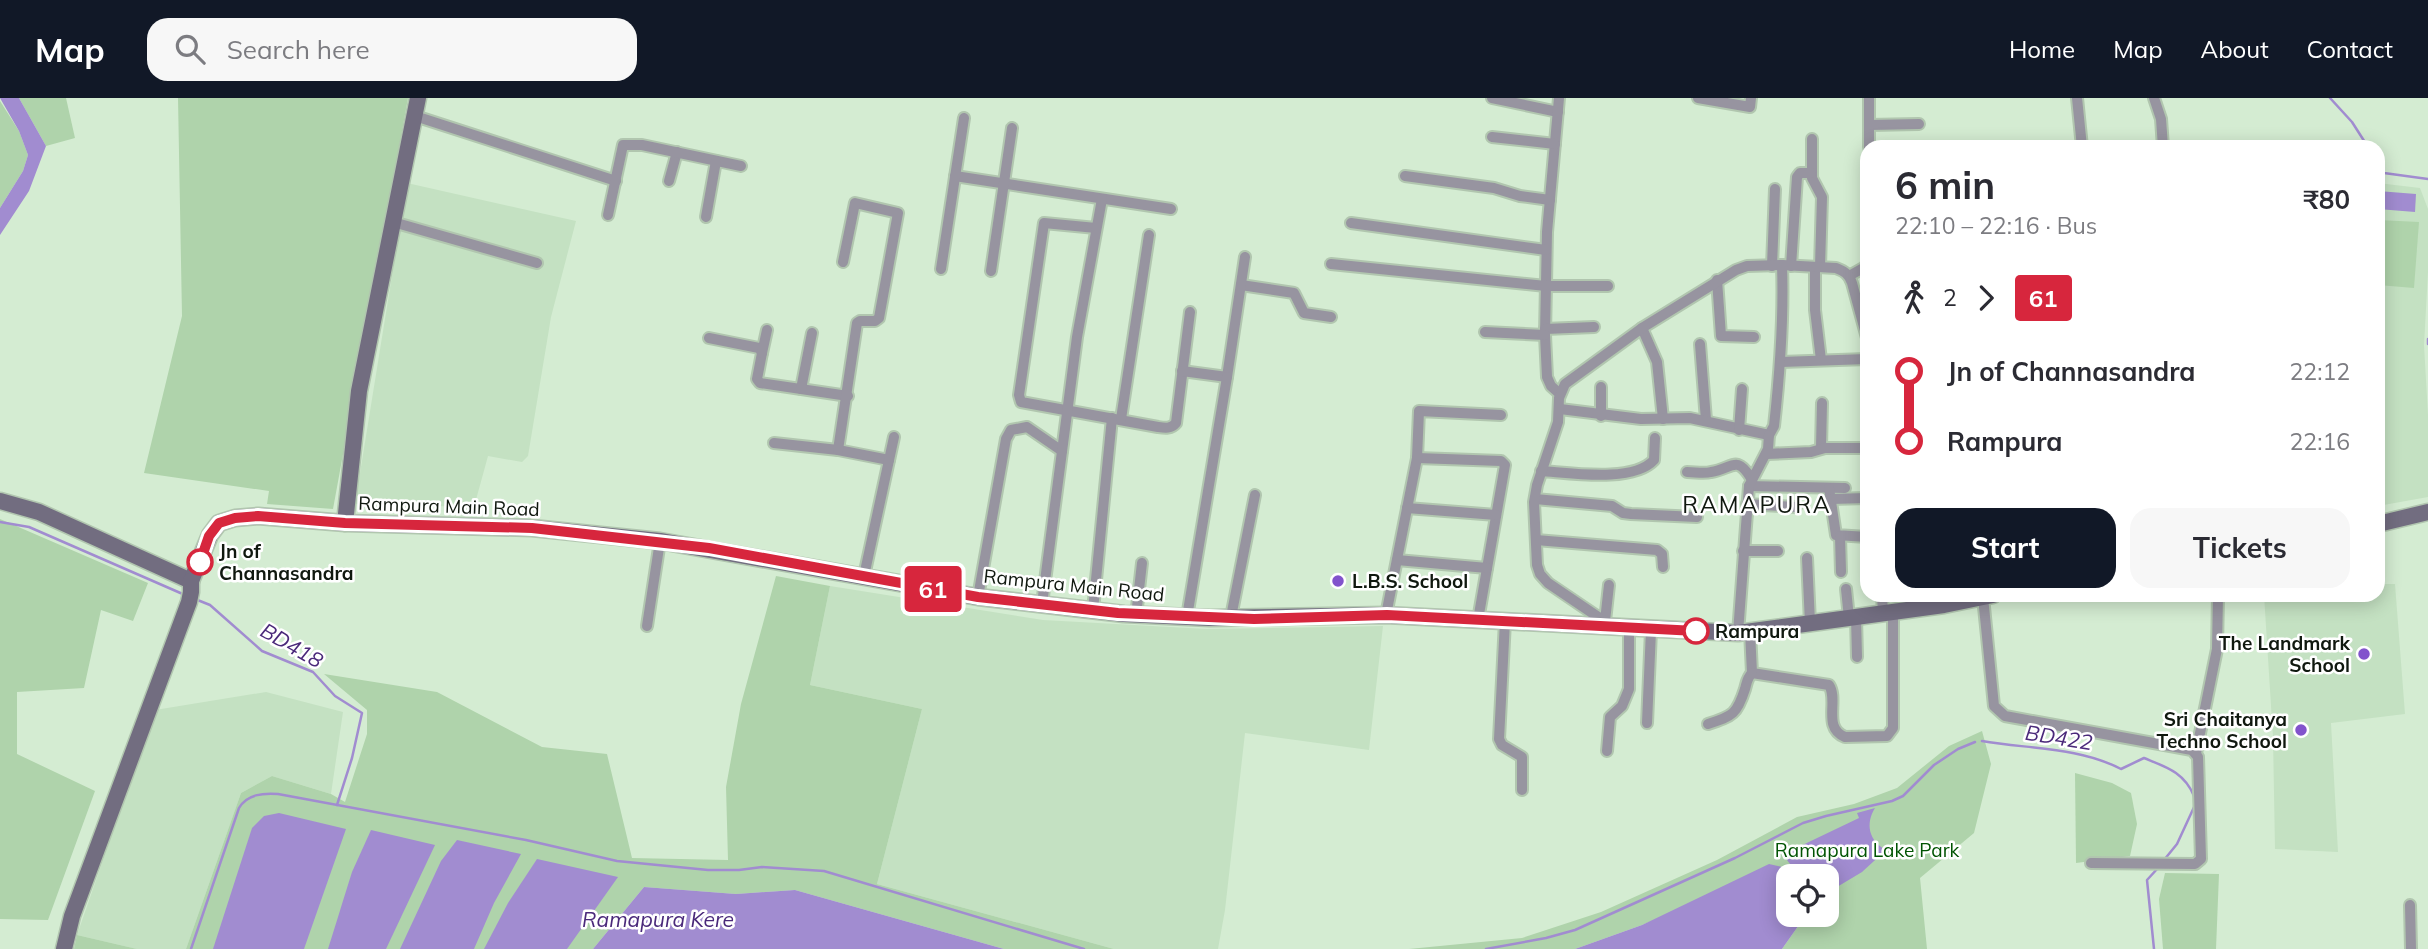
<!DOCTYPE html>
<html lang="en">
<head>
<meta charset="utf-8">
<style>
  body { margin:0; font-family:Mulish,sans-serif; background:#f7f7f7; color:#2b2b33; height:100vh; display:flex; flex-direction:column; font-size:26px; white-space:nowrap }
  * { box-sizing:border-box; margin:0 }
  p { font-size:23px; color:#7c7c81 }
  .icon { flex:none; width:38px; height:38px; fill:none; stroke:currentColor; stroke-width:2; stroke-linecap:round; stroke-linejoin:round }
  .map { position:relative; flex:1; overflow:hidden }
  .panel { position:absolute; left:1860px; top:42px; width:525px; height:462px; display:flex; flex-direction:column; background:#fff; border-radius:21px; box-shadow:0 4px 18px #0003 }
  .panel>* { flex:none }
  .badge { padding:0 14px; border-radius:5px; font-size:24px; line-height:46px }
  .fabs { position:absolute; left:1776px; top:766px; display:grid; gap:14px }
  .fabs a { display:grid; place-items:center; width:63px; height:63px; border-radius:14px; background:#fff; box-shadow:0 4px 18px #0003; font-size:35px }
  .map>.badge { position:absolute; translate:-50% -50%; box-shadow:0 0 0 4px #fff }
  .legs { display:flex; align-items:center; gap:10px; height:77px; padding:0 35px; font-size:23px }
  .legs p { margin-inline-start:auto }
  .headline { display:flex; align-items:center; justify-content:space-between; height:119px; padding:0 35px }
  h1 { font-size:38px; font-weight:700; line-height:52px }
  .cta { display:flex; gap:14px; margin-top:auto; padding:14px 35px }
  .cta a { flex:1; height:80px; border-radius:21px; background:#111827; color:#fff; font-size:28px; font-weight:700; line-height:80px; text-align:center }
  .cta a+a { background:#f7f7f7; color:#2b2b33 }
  ul { padding:0 35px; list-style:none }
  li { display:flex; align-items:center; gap:24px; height:70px; font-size:26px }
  li i { display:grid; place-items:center; width:10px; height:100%; margin:0 9px; background:currentColor }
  li i::after { content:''; width:18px; height:18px; margin:-9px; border:5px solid; border-radius:50%; background:#fff }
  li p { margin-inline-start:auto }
  li:first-child i { background:linear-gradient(#0000 50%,currentColor 0) }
  li:last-child i { background:linear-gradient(currentColor 50%,#0000 0) }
  header { display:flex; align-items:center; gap:42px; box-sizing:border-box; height:98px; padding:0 35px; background:#111827; color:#fff }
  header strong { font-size:33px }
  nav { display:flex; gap:38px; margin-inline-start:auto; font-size:24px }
  .search { width:490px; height:63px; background:#f7f7f7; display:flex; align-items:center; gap:18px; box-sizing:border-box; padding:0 24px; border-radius:21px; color:#7c7c81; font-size:26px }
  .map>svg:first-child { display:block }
  .built { fill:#c4e1c2 }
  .green { fill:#afd3ab }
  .water { fill:#a18cd0 }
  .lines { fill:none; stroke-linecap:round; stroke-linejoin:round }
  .stream { stroke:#a18cd0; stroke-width:2.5 }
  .minor-casing { stroke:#b1c6af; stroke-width:14 }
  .secondary-casing { stroke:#b1c6af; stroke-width:19 }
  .minor { stroke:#9794a0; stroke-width:10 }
  .secondary { stroke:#726d80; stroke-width:16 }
  .line-1-casing { stroke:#fff; stroke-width:16 }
  .line-1 { stroke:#d7263d; stroke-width:10 }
  .stop-1-dot { fill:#fff; stroke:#d7263d; stroke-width:3.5 }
  .poi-dot { fill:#8253cc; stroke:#fff; stroke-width:2.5 }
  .labels { text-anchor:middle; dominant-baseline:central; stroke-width:5; stroke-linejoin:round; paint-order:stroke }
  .street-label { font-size:19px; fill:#10180f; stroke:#fff }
  .stop-label { font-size:19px; font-weight:bold; fill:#10180f; stroke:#fff; text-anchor:start }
  .poi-label { font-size:19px; font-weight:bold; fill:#10180f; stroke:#fff; text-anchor:end }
  .park-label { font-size:19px; fill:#005402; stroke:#fff }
  .water-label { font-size:21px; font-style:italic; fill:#4a297a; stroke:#fff }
  .quarter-label { font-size:23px; letter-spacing:2px; fill:#10180f; stroke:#fff }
</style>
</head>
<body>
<header>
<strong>Map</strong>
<div class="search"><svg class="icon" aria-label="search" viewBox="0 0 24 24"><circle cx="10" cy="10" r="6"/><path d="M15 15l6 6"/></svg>Search here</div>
<nav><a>Home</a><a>Map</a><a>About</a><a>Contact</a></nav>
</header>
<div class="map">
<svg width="2428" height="851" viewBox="0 0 2428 851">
  <rect width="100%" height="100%" fill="#d4ecd2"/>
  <!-- built -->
  <g class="built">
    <polygon points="407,85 576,123 551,219 528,358 522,364 488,358 474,409 355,406"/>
    <polygon points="2378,85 2420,90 2428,111 2428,174 2424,247 2428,317 2428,399 2378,408"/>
    <polygon points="2378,486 2395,486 2405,616 2331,625 2338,754 2275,751 2273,639 2264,497 2378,497"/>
    <polygon points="830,488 1043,522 1207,531 1383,528 1369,652 1245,635 1225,812 1218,851 1114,851 877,786 922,611 810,587"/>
    <polygon points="266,594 343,614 331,696 272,678 241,695 186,851 137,851 77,837 155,612"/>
  </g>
  <!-- green -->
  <g class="green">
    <polygon points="19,0 66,0 75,40 46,48"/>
    <polygon points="178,0 408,0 333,411 267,406 269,393 144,375 182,218"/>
    <polygon points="0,3 19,33 28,57 23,73 0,110"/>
    <polygon points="2378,122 2419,124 2414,190 2378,187"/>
    <polygon points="0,421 148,485 133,523 101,512 84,590 17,594 17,656 95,693 48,822 0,821"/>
    <polygon points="776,478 830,488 810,587 922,611 877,786 1114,851 1004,851 795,792 736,796 644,789 593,851 186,851 241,695 272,678 331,696 345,704 367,636 367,612 324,576 437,594 542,649 607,656 632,760 728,762 726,689 741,606"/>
    <polygon points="1982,633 1991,666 1974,735 1920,780 1927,851 1782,851 1806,817 1827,817 1827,779 1790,779 1782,769 1642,827 1575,851 1409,851 1522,840 1601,814 1717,762 1797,719 1854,706 1897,690 1949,648"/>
    <polygon points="2075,675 2112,685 2131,695 2137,726 2130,758 2076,765"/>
    <polygon points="2165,775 2219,776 2216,851 2163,851 2159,801"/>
    <polygon points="77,837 137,851 74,851"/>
  </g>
  <!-- water -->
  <g class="water">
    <polygon points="0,0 19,0 46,48 29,93 0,137 0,110 23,73 28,57 19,33"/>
    <polygon points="2378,93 2416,96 2415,114 2378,111"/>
    <path d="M1875,710C1865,726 1869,743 1886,752L1862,774L1827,795V779H1800L1787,762L1790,753L1859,720L1857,715Z"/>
    <polygon points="279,715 346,731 304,851 213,851 252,730 264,718"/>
    <polygon points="371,732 435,747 386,851 328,851 352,774"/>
    <polygon points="457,742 521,756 494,805 474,851 400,851 441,763"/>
    <polygon points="537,761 618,779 567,851 484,851 508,805"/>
    <polygon points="1769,766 1782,769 1790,779 1788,817 1806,817 1782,851 1575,851 1642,827"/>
    <polygon points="644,789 736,796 795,792 1004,851 593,851"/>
  </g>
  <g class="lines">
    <!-- stream -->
    <g class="stream">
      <polyline points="2330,0 2352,24 2368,49"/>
      <polyline points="2378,65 2384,75 2428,81"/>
      <polyline points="2428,241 2428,246"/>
      <polyline points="0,424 29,429 185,497"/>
      <polyline points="195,501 210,507 262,553 313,574 335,598 362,615 352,660 337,707"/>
      <path d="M1982,643C2028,651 2079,649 2121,671L2144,660C2166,669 2184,674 2194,698"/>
      <polyline points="2164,762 2177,746 2195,707"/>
      <path d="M191,851L239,710C247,696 263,695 278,696L526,742L617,763L708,772H739L762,769L824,773L1084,851"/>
      <polyline points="1486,851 1546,840 1575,832 1735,760 1803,725 1826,718 1892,703 1903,698 1934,667 1958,651 1975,644"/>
      <polyline points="2154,851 2147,782 2158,770"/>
    </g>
    <defs>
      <g id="minor">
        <polyline points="1492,0 1558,14"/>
        <polyline points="1559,0 1547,134 1545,237 1547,279 1551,288 1560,296"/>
        <polyline points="1698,0 1750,9 1751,0"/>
        <polyline points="2077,0 2082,49"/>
        <polyline points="2154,0 2161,21 2163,49"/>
        <polyline points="415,18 616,83"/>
        <polyline points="1869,27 1919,26"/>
        <polyline points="1492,39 1555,46"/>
        <polyline points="1812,41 1812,80 1822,99 1820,169"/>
        <polyline points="1869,49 1869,0"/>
        <polyline points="955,78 1171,111"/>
        <polyline points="1405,78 1494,90 1520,98 1550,102"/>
        <polyline points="669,83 677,54"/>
        <polyline points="608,117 623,47 642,47 741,68"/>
        <polyline points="706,119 716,63"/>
        <polyline points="393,124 537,165"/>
        <polyline points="1351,125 1546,152"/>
        <path d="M1096,130L1044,125L1019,297L1021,304L1158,329C1165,330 1171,331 1176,325L1190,214"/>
        <polyline points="1331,166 1546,188 1608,188"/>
        <polyline points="1772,168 1775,91"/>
        <polyline points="1791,168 1797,79 1800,75 1811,75"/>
        <polyline points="1815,169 1815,212 1821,262"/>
        <polyline points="941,171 964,20"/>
        <polyline points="991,173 1012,30"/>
        <polyline points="1849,178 1865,169 1867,165"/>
        <polyline points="1717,182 1721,238 1754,239"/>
        <polyline points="1241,187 1294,195 1304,215 1331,219"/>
        <polyline points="1642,230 1657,264 1663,321"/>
        <polyline points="1545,231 1594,229"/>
        <polyline points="1485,234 1545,237"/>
        <polyline points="709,240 759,250 762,255 757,281 760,285 848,298"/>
        <polyline points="1700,246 1706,322"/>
        <polyline points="762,255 767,232"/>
        <polyline points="1781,264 1867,261"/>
        <polyline points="1182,273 1227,279 1245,159"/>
        <polyline points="801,291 812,235"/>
        <path d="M1560,311L1641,321L1690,320L1769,337L1774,328C1780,274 1784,222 1782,167"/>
        <polyline points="1601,318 1601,289"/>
        <polyline points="1121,321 1149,137"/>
        <polyline points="1739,332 1742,291"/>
        <polyline points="774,345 838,352 889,362"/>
        <polyline points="1821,350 1822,305"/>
        <polyline points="838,352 857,225 860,223 875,223 879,220 898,115 855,105 843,164"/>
        <polyline points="1766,356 1811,354 1825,350 1867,350"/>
        <polyline points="1417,360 1501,363 1505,367 1478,522"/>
        <path d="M1541,373C1571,375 1633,385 1654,362L1655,340"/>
        <path d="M1687,374C1695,374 1704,376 1711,374C1732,371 1736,356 1751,380"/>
        <polyline points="1749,388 1845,390"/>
        <polyline points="1829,390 1836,437 1867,439"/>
        <polyline points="1535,401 1612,408 1623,415 1631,416 1697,419"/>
        <polyline points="1831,401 1867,400"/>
        <polyline points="1747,406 1796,409"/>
        <polyline points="1407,410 1496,417"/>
        <polyline points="1840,438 1841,474"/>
        <polyline points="1536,442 1657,452 1662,456 1663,469"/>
        <polyline points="1743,453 1778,453"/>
        <polyline points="1807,460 1810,525"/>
        <polyline points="1397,462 1487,470"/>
        <polyline points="864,478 894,339"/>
        <polyline points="1846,491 1849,520"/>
        <polyline points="1882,497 1883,515"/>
        <polyline points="978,499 1006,341 1011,332 1027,329 1062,353"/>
        <polyline points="1983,499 1994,608 2005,618 2192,652 2198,659 2201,761 2195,766 2091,765"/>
        <polyline points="1042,506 1077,239 1102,101"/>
        <polyline points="1137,509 1142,465"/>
        <polyline points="1093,512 1112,320"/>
        <polyline points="1386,517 1417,360 1419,313 1501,317"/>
        <polyline points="1187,519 1227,279"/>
        <polyline points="1231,519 1255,397"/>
        <polyline points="1856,519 1857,559"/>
        <polyline points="1505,523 1499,641 1502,647 1522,659 1522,692"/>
        <polyline points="1605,523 1609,487"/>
        <path d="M1610,527L1548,485L1540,476L1537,467L1534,404L1537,387L1558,324L1559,300L1565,286L1642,230L1736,172L1747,168L1782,167L1836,170C1844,173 1849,176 1852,185L1867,240"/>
        <polyline points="647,528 660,443"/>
        <path d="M1750,533L1752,575L1829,587C1839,602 1822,630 1845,639L1887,638L1893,630V513"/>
        <polyline points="1738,535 1749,388 1768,351 1769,337"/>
        <polyline points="1647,625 1651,532"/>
        <path d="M1708,626C1733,618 1737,616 1745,591C1747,584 1747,580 1752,575"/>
        <polyline points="1607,653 1610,619 1622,608 1629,591 1629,531"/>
        <polyline points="2196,655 2217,551 2218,497"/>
        <polyline points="2410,807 2411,851"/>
      </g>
      <g id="secondary">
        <polyline points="0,403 39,414 191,483"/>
        <polyline points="345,425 359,293 418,0"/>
        <polyline points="2378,426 2428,414"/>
        <polyline points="191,483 210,437 219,425 235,420 258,418 345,425 532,430 660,443 978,499 1124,516 1210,520 1386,517 1738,535 1944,507 1993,497"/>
        <polyline points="64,851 72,818 189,504 191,494 191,483"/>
      </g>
    </defs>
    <!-- minor casing -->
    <use href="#minor" class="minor-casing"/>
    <!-- secondary casing -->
    <use href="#secondary" class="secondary-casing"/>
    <!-- minor -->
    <use href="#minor" class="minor"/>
    <!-- secondary -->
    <use href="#secondary" class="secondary"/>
  </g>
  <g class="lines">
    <defs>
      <polyline id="line-1" points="200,464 209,438 219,425 235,420 258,418 345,425 532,430 709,450 978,499 1118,515 1254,521 1387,517 1696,533"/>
    </defs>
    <!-- line-1 casing -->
    <use href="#line-1" class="line-1-casing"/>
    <!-- line-1 -->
    <use href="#line-1" class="line-1"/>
  </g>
  <!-- markers -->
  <g class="stop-1-dot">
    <circle cx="200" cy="464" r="12"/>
    <circle cx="1696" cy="533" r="12"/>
  </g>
  <g class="poi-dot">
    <circle cx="1338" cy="483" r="7"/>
    <circle cx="2364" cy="556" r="7"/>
    <circle cx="2301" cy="632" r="7"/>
  </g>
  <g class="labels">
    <!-- street labels -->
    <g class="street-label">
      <text transform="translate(449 408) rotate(2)">Rampura Main Road</text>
      <text transform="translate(1074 487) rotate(6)">Rampura Main Road</text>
    </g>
    <!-- stop labels -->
    <g class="stop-label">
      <text x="219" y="453">Jn of<tspan x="219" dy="22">Channasandra</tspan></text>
      <text x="1715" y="533">Rampura</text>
    </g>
    <!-- poi labels -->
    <g class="poi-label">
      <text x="1352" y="483" text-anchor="start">L.B.S. School</text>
      <text x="2350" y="545">The Landmark<tspan x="2350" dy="22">School</tspan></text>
      <text x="2287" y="621">Sri Chaitanya<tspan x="2287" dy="22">Techno School</tspan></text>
    </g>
    <!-- park labels -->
    <g class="park-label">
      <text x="1867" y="752">Ramapura Lake Park</text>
    </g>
    <!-- water labels -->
    <g class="water-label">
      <text transform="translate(292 547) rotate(30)">BD418</text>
      <text transform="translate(2059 639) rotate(9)">BD422</text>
      <text x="658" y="821">Ramapura Kere</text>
    </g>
    <!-- quarter labels -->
    <g class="quarter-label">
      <text x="1757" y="406">RAMAPURA</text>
    </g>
  </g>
</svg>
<div class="fabs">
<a><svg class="icon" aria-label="locate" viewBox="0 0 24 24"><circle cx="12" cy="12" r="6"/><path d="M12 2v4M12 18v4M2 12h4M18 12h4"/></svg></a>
</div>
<b class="badge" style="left:933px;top:491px;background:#d7263d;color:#fff">61</b>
<section class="panel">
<div class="headline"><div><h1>6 min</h1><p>22:10 – 22:16 · Bus</p></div><b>₹80</b></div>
<div class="legs"><svg class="icon" aria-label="walk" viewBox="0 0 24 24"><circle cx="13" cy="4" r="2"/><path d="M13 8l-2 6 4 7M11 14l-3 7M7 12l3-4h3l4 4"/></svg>2<svg class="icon" aria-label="forward" viewBox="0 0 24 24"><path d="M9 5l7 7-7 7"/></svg><b class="badge" style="background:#d7263d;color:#fff">61</b></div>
<ul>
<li><i style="color:#d7263d"></i><b>Jn of Channasandra</b><p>22:12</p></li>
<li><i style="color:#d7263d"></i><b>Rampura</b><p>22:16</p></li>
</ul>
<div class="cta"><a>Start</a><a>Tickets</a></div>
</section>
</div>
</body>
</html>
